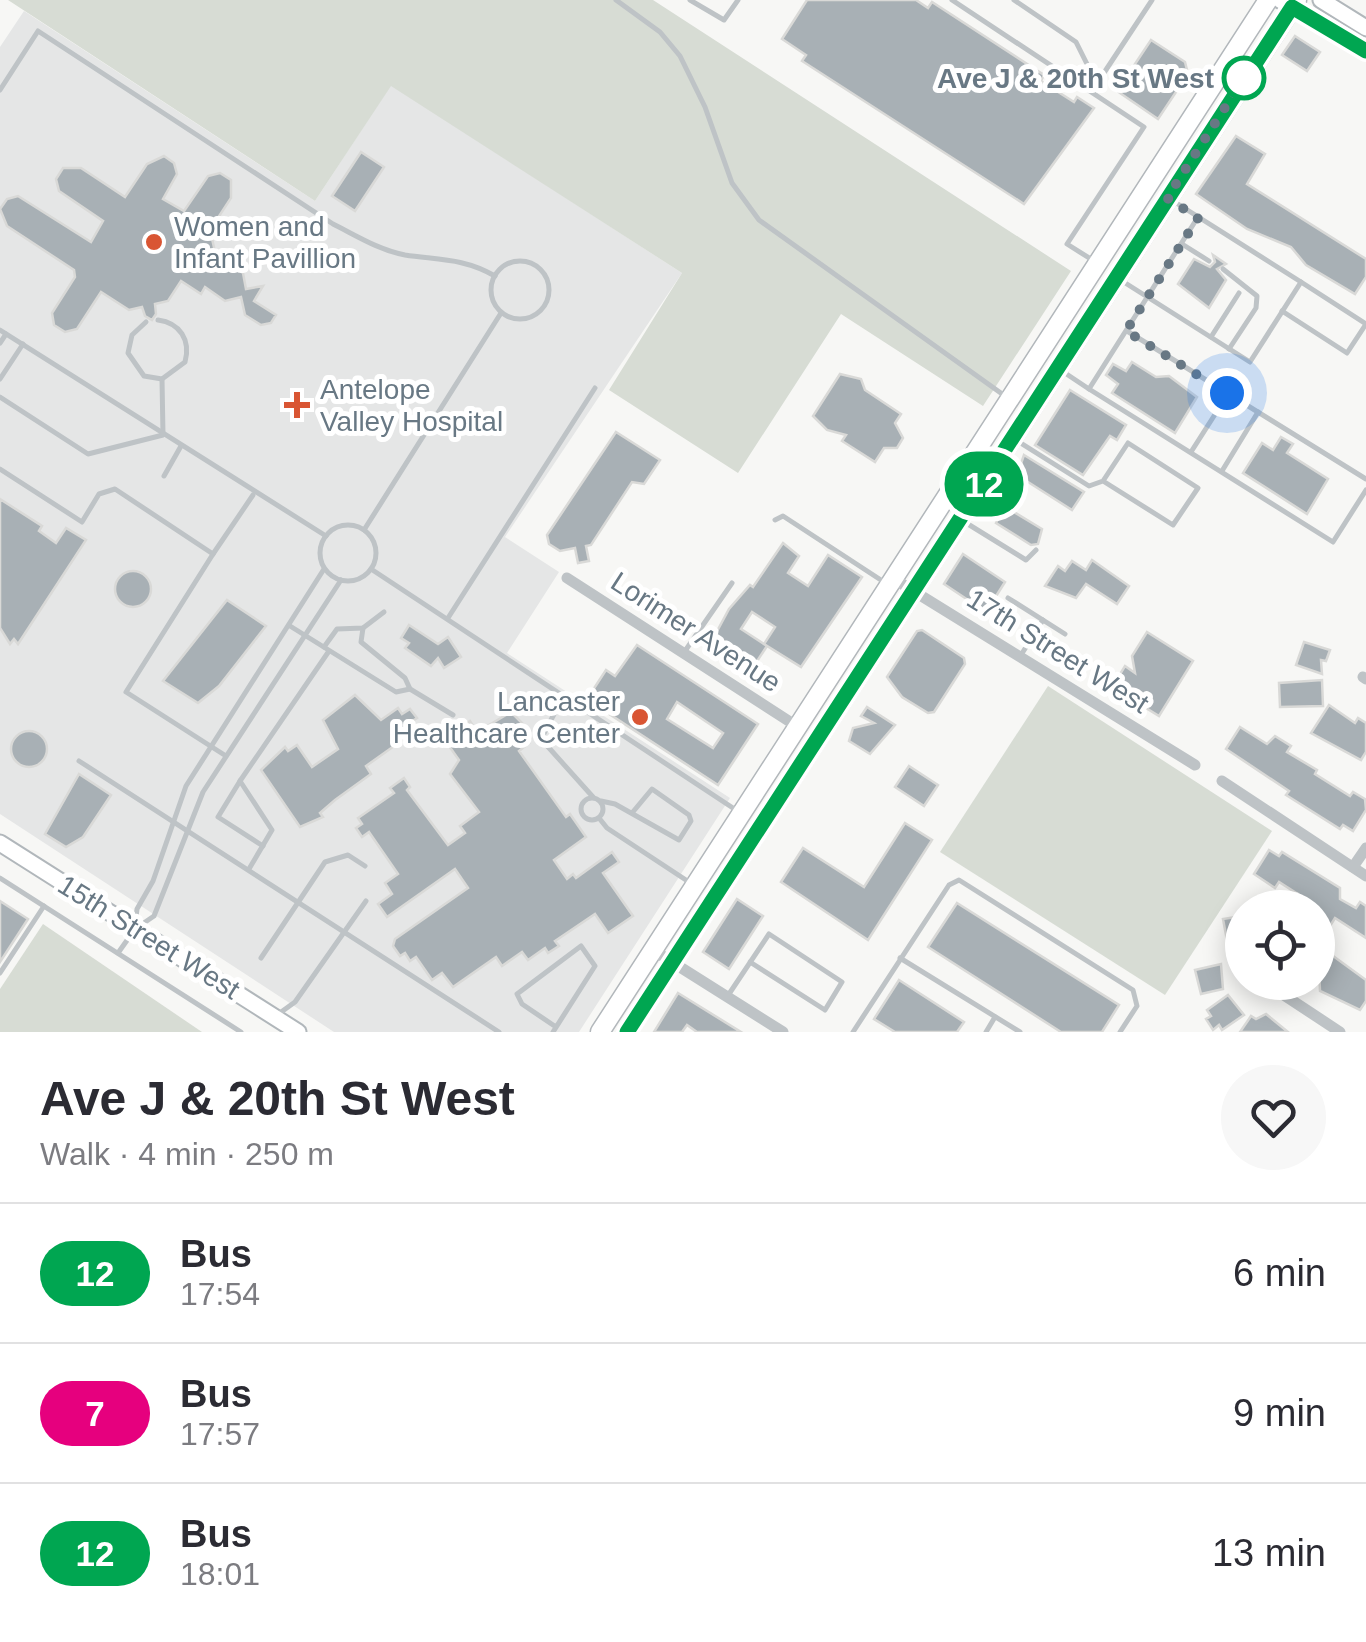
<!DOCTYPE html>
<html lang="en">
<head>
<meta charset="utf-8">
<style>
  body { margin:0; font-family:Helvetica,sans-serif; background:#f7f7f7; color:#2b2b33; height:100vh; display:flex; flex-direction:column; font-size:38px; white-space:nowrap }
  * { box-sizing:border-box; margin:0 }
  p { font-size:32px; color:#7c7c81 }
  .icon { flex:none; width:55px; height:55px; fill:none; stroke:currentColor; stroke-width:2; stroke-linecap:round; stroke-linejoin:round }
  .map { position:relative; height:1032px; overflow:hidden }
  .details { display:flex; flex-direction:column; background:#fff; flex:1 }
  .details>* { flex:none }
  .badge { padding:0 20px; border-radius:32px; font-size:35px; line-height:65px }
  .controls { position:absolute; left:1225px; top:890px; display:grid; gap:20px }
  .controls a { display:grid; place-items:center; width:110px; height:110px; border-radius:50%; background:#fff; box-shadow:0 5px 25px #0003; font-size:50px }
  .you { position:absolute; width:50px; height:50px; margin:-25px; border:8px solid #fff; border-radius:50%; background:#1a73e8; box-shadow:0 0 0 15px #1a73e833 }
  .map>.badge { position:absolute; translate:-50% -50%; box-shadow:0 0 0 5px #fff }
  .round { display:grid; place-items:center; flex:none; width:105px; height:105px; border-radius:52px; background:#f7f7f7 }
  .overview { display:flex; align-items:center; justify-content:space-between; height:170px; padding:0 40px }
  h1 { font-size:48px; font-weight:600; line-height:75px }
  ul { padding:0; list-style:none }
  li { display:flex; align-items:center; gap:30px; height:140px; padding:0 40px; border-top:2px solid #e1e1e2 }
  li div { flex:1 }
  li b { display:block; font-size:38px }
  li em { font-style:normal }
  li .badge { min-width:110px; font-weight:700; text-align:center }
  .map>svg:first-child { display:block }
  .built { fill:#e5e6e6 }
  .green { fill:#d7dcd4 }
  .building { fill:#a8b0b5; stroke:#d9d9d7; stroke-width:2.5; fill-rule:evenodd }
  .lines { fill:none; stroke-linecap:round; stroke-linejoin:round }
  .secondary-casing { stroke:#b1b7bb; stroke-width:19 }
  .primary-casing { stroke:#b2b7bb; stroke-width:21 }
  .lane { stroke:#bec3c6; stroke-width:5 }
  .street { stroke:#bec3c6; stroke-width:11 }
  .secondary { stroke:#fff; stroke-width:15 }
  .primary { stroke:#fff; stroke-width:18 }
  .line-casing { stroke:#fff; stroke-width:22 }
  .line { stroke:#00a651; stroke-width:15 }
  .walk { stroke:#687884; stroke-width:10; stroke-dasharray:0 18 }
  .stop-dot { fill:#fff; stroke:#00a651; stroke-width:5 }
  .poi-dot { fill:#d95533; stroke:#fff; stroke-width:4 }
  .labels { text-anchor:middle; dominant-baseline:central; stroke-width:10; stroke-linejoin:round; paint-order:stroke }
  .stop-label { font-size:28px; font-weight:bold; fill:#687884; stroke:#fff; text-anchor:end }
  .poi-label { font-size:28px; fill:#687884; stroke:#fff; text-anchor:start }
  .street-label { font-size:28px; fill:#687884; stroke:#fff }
</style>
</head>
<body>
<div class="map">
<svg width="1366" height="1032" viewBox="0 0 1366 1032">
  <rect width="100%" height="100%" fill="#f7f7f5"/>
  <!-- built -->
  <polygon class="built" points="24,11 315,201 391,85 682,273 505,537 559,572 507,653 730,798 579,1032 334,1032 0,814 0,47"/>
  <!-- green -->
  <g class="green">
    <polygon points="8,0 653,0 1071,271 983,406 841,314 738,473 609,390 682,273 391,86 315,201"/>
    <polygon points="1048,686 1272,831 1165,995 940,852"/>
    <polygon points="43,924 202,1032 0,1032 0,989"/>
  </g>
  <!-- building -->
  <g class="building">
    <polygon points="807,0 916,0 928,8 932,2 1044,75 1041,81 1074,102 1077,97 1094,108 1024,204 802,61 806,55 782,39"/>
    <polygon points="1295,36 1320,52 1307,71 1282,55"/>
    <polygon points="1151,40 1185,62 1188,74 1158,119 1117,91"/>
    <polygon points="1236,136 1265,154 1247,184 1366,259 1366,277 1355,294 1306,265 1291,247 1247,229 1196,194"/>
    <polygon points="361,152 384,167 355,211 332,196"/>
    <polygon points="164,156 174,163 177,174 163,199 184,211 208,176 220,173 231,180 231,198 210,230 216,256 243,273 246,289 263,286 254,301 276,315 271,323 261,325 245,315 241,297 225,301 205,287 201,294 181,281 168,301 155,304 156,314 152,320 145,316 142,307 129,310 101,292 77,329 65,332 54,325 52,313 75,277 74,270 7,226 0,209 7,199 18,196 91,242 103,221 59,191 56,179 63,168 81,168 125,197 147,164"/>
    <polygon points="1213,255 1226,264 1217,269 1226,280 1209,308 1178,284 1194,259 1210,267 1215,262"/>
    <polygon points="1132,362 1156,377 1169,376 1197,397 1175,433 1112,393 1118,384 1106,375 1113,364 1126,371"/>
    <polygon points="840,374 861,379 865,390 901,414 895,423 903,438 897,448 884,448 875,462 842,441 846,435 827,430 813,416"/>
    <polygon points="1070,390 1126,425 1117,440 1110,436 1083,475 1035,445"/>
    <polygon points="616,432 660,460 644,484 632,482 591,545 586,546 589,561 578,563 575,548 560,551 549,544 547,535"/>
    <polygon points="1281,437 1293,444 1287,453 1328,479 1307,514 1243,473 1262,443 1273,450"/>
    <polygon points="1024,455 1084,492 1072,510 1017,475"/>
    <polygon points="0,499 42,526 39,531 56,543 66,528 86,540 18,644 14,639 10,644 0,628"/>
    <polygon points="1004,506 1042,529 1038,544 1031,545 996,523"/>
    <polygon points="783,543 799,556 788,573 808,586 828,555 862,577 801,667 764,644 775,627 752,612 741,629 767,646 748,675 723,658 731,646 715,635 729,609 750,585 753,587"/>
    <polygon points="963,554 1005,582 986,612 944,584"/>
    <polygon points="1092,560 1129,586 1117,604 1086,584 1076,598 1045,586 1058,566 1065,571 1072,561 1086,570"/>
    <circle cx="133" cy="589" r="18"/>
    <polygon points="227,600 266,626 219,686 198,703 163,681"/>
    <polygon points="409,625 438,644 448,637 461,657 444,668 438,658 431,666 405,648 409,643 401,638"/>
    <polygon points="922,630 964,658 965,664 934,712 928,713 902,697 887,677 917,631"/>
    <polygon points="1147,632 1193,661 1159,716 1112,687 1125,666 1135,673 1132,656"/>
    <polygon points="1304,642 1330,650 1326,661 1321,660 1322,674 1296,665"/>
    <path d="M637,645L758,724L718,785L594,704L589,696L606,670L615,676ZM677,702L723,733L713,748L667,719Z"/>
    <polygon points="1322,680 1323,706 1280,707 1279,683"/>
    <polygon points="355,695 381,720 398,708 402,714 410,709 417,718 405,726 411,734 366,766 371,774 335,800 320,813 323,817 300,827 261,770 285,747 288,751 297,745 312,767 338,749 323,720"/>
    <polygon points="1329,705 1355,723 1358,718 1366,723 1366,752 1361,760 1311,733"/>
    <polygon points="867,707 895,725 870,754 849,741 853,728 874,723 861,716"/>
    <polygon points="511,712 530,731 523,735 529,743 519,751 566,817 570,814 586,837 554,860 567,879 573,874 576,878 612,852 619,862 603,873 633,916 608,933 595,914 555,941 559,946 548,953 545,948 528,960 522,952 502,966 496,957 453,987 442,973 432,980 416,957 410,961 405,953 400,956 393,946 395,939 468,888 455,869 387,917 378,904 392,894 385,883 398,874 369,832 362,837 356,828 362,824 358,818 394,793 390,788 404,778 410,787 407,790 448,845 465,833 460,826 479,812 450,774 459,760 444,739 470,721 477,732"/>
    <polygon points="1240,727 1267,744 1275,736 1291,746 1287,752 1317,770 1315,774 1350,796 1353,792 1365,799 1366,810 1353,831 1343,825 1340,829 1286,795 1289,791 1226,749"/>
    <circle cx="29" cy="749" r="18"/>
    <polygon points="909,766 938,785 924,806 895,787"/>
    <polygon points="79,774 111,795 83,837 66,847 45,834"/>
    <polygon points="905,823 932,840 868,940 781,882 803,848 864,887"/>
    <polygon points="1269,850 1279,856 1282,852 1340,888 1340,899 1356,908 1360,902 1366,906 1366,938 1335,918 1330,926 1318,918 1318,907 1279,882 1275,888 1254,874"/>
    <polygon points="737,899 763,916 729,969 703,952"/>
    <polygon points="0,901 28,919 0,962"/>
    <polygon points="957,903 1119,1005 1102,1032 1061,1032 928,947"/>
    <polygon points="1242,916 1242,949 1229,951 1223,919"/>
    <polygon points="1318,945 1366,980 1366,1001 1360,1010 1320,991"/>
    <polygon points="1221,964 1223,989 1201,994 1195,970"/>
    <polygon points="899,980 964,1022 957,1032 895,1032 874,1019"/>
    <polygon points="678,993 741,1032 697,1032 687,1025 682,1032 654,1032"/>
    <polygon points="1228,995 1244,1015 1222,1030 1219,1025 1213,1030 1206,1019 1211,1016 1207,1010"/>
    <polygon points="1266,1014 1288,1032 1240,1032 1251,1016 1256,1019"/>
  </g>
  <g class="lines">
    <defs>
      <g id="secondary">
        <polyline points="1280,0 1366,51"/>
        <polyline points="1321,0 1366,28"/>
        <polyline points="0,843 298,1032"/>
      </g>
      <g id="primary">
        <polyline points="600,1032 1268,0"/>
        <polyline points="627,1032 1297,0"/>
      </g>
    </defs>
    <!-- secondary casing -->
    <use href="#secondary" class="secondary-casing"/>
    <!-- primary casing -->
    <use href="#primary" class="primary-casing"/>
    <!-- lane -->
    <g class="lane">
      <polyline points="616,0 660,32 680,56 705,107 732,183 759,220 1005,396"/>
      <polyline points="690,0 724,20 738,0"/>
      <polyline points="952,0 1144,127 1067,244 1094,261"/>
      <polyline points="1014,0 1076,42 1097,84"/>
      <path d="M0,90L38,31L333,224C357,236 379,250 405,255C438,260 464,258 495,276"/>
      <polyline points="1092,91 1152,0"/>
      <polyline points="1198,217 1089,389 1333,542 1366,490"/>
      <polyline points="1182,244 1209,261"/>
      <circle cx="520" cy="290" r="29"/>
      <polyline points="1223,269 1257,296 1256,308 1229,349"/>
      <polyline points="1119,279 1250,362 1301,282 1170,199"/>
      <polyline points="1282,311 1347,353 1366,324 1301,282"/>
      <path d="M146,322L132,335L128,353L144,376L162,379L185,362C191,340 180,323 158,320"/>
      <polyline points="0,330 326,536"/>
      <polyline points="1127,331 1366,479"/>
      <polyline points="1211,337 1239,293"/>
      <polyline points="0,343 6,334"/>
      <polyline points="1062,371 1089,389"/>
      <polyline points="0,379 23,344"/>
      <polyline points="0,397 88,454 163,435 162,379"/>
      <polyline points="1016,440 1089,486 1103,481 1128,443 1198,488 1173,525 1103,481"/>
      <polyline points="1191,452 1228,394"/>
      <polyline points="0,469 82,522 99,494 115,489 213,554 253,495"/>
      <polyline points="1222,471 1258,412"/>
      <polyline points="164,476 181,446"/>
      <polyline points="775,520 783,516 887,584"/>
      <polyline points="963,521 1026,560 1036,550"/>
      <circle cx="348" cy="553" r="28"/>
      <polyline points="364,530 501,313"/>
      <polyline points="213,554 126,692 226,756"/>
      <polyline points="371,569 739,812"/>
      <polyline points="1008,598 1065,634"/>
      <polyline points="448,618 595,388"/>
      <polyline points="290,626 396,692 410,689 453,715"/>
      <polyline points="363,628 361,642 405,678 410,689"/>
      <polyline points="324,647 337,629 363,628 384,612"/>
      <polyline points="685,651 732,583"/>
      <polyline points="1021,655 1043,620"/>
      <polyline points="563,697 541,739 593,797"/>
      <polyline points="79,761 499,1032"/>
      <polyline points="240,781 218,817 263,846"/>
      <circle cx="592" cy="809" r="11"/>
      <polyline points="601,801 615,804 679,840 691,821 689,815 652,789 632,813"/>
      <polyline points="599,818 607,828 692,884"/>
      <polyline points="249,869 272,830 240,781 329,651"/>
      <polyline points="0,878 241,1032"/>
      <polyline points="135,926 137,909 153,881 186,786 324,569"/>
      <polyline points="118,953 135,929 154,916 203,792 341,580"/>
      <polyline points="261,958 325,862 348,855 365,866"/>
      <polyline points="900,958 1020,1032"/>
      <polyline points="0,973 44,906"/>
      <polyline points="729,994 769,934 842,982 825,1010 750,962"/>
      <polyline points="277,1015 295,1002 366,901"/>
      <polyline points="553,1032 595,966 581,946 517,994 522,1004 556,1027"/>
      <polyline points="853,1032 949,885 959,880 1133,990 1137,1006 1120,1032"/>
      <polyline points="986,1032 995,1017"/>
    </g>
    <!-- street -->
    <g class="street">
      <polyline points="567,578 798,727"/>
      <polyline points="894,579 1195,765"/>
      <polyline points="1363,677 1366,679"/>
      <polyline points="1222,781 1366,876"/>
      <polyline points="1353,867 1366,848"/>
      <polyline points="653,950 783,1032"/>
      <polyline points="1264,982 1340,1032"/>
    </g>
    <!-- secondary -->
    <use href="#secondary" class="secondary"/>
    <!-- primary -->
    <use href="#primary" class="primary"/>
  </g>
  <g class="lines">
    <defs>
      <polyline id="line" points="627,1032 1292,7 1366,51"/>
    </defs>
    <!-- line casing -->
    <use href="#line" class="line-casing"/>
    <!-- line -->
    <use href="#line" class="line"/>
    <!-- walk -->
    <polyline class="walk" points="1227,393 1126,331 1198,218 1167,198 1244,78"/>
  </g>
  <!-- markers -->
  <circle class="stop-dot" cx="1244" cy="78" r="20"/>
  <g class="poi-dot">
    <circle cx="154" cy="242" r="10"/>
    <path d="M292 390h10v10h10v10h-10v10h-10v-10h-10v-10h10z"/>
    <circle cx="640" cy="717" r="10"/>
  </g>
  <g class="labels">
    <!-- stop labels -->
    <g class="stop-label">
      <text x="1214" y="78">Ave J &amp; 20th St West</text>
    </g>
    <!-- poi labels -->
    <g class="poi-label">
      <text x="174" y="226">Women and<tspan x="174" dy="32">Infant Pavillion</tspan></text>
      <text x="320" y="389">Antelope<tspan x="320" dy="32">Valley Hospital</tspan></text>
      <text x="620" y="701" text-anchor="end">Lancaster<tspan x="620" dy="32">Healthcare Center</tspan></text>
    </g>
    <!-- street labels -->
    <g class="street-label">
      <text transform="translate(696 632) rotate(33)">Lorimer Avenue</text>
      <text transform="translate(1058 651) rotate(32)">17th Street West</text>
      <text transform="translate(149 937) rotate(32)">15th Street West</text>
    </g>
  </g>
</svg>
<div class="controls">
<a><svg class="icon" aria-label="locate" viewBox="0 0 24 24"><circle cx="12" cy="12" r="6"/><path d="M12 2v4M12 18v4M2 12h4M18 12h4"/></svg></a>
</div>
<div class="you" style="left:1227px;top:393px"></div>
<b class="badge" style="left:984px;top:484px;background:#00a651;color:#fff">12</b>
</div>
<section class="details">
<div class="overview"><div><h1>Ave J &amp; 20th St West</h1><p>Walk · 4 min · 250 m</p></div><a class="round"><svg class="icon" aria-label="heart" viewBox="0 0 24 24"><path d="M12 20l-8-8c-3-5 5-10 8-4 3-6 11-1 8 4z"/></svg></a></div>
<ul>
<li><span class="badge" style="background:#00a651;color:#fff">12</span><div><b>Bus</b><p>17:54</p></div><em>6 min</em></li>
<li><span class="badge" style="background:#e6007e;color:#fff">7</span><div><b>Bus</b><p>17:57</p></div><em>9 min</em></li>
<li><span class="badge" style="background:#00a651;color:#fff">12</span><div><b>Bus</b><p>18:01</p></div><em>13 min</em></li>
</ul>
</section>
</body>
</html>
